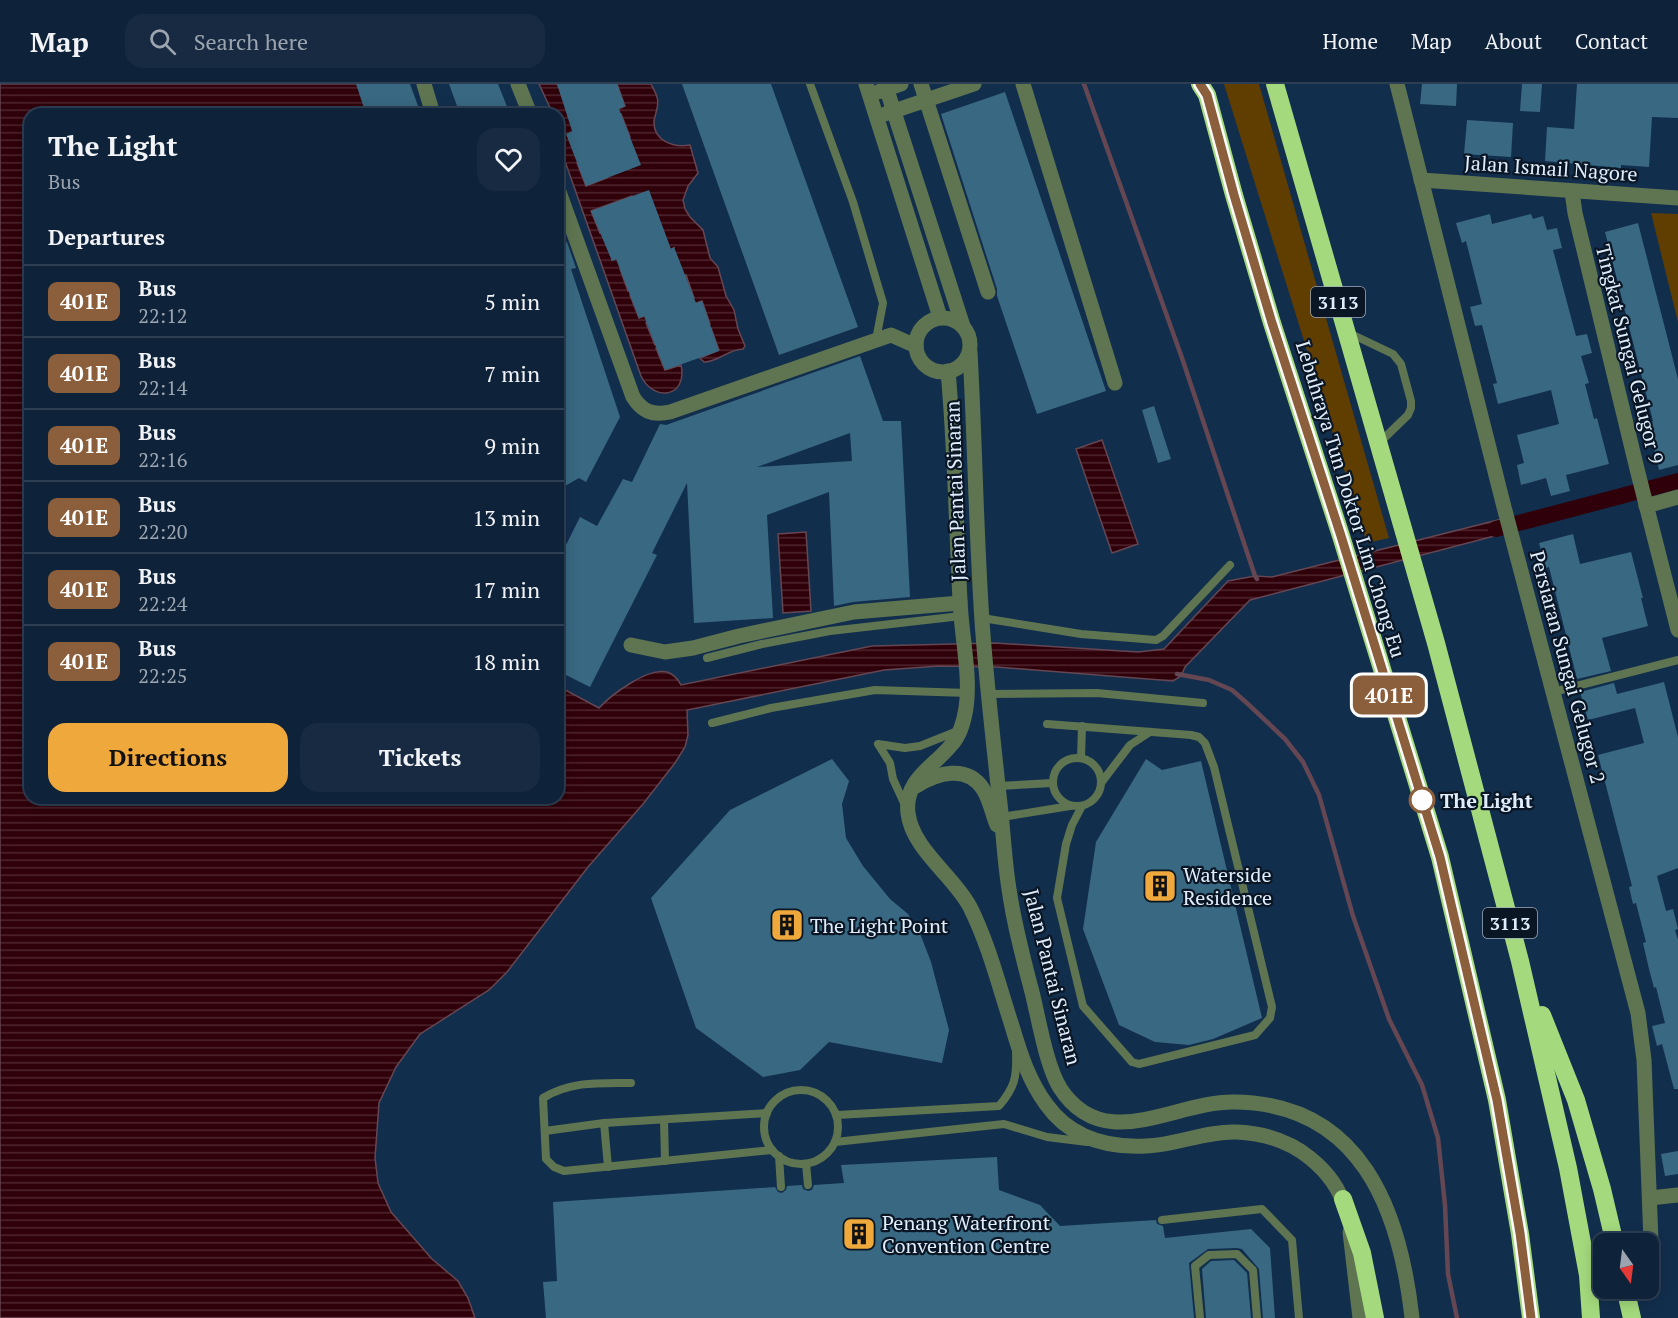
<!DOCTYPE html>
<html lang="en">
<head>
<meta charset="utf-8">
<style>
  body { margin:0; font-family:"PT Serif",serif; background:#172a42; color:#f1f3f6; height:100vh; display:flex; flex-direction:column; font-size:22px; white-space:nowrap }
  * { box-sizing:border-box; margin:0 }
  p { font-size:20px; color:#9ba4af }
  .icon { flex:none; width:33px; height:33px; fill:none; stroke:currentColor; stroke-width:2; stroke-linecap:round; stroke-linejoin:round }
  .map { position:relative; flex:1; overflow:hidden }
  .details { position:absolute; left:24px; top:24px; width:540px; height:696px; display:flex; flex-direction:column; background:#0e223a; border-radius:18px; box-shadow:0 3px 15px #0003,0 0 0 2px #2e3f54 }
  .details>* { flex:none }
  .badge { padding:0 12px; border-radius:9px; font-size:21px; line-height:39px }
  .needle { width:39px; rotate:166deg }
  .buttons { position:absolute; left:1593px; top:1149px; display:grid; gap:12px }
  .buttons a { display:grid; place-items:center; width:66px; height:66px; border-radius:12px; background:#0e223a; box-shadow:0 3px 15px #0003,0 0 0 2px #2e3f54; font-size:30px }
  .map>.badge { position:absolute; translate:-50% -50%; box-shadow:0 0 0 3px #fff }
  h2 { padding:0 24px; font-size:22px; line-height:54px }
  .round { display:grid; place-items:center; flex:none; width:63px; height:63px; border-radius:18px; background:#172a42 }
  .headline { display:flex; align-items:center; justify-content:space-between; height:102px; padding:0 24px }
  h1 { font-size:28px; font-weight:700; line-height:45px }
  .action { display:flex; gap:12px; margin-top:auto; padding:12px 24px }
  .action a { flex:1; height:69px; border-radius:18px; background:#eea83c; color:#111; font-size:24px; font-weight:700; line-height:69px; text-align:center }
  .action a+a { background:#172a42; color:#f1f3f6 }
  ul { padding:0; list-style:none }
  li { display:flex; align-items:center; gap:18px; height:72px; padding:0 24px; border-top:2px solid #2e3f54 }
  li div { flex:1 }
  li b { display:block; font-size:22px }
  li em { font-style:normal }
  li .badge { min-width:66px; font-weight:700; text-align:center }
  header { display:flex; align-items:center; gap:36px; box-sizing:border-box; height:84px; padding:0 30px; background:#0e223a; border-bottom:2px solid #2e3f54 }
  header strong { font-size:28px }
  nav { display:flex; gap:33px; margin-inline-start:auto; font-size:21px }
  .search { width:420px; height:54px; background:#172a42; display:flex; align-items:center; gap:15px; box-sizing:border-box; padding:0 21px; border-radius:18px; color:#9ba4af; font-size:22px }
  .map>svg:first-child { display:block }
  .grass { fill:#603d00 }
  .water { fill:url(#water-rules); stroke:#644753; stroke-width:1.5 }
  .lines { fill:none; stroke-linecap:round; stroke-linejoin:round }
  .stream { stroke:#644753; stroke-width:4.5 }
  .canal { stroke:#30000a; stroke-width:16 }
  .building { fill:#396882; fill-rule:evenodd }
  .lane { stroke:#5f7551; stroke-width:8 }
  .street { stroke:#5f7551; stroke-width:15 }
  .highway { stroke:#a4da7d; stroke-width:18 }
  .line-casing { stroke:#fff; stroke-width:14 }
  .line { stroke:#8b5e3c; stroke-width:9 }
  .stop-dot { fill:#fff; stroke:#8b5e3c; stroke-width:3 }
  .labels { text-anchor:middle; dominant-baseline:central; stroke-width:4.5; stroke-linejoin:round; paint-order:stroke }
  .shield { fill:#0a1624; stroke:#9facbc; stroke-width:1.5 }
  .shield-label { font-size:18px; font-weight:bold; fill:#dfedfd }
  .street-label { font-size:20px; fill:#dfedfd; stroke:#0a1624 }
  .stop-label { font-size:20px; font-weight:bold; fill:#dfedfd; stroke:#0a1624; text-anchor:start }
  .poi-label { font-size:20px; fill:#dfedfd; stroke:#0a1624; text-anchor:start }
</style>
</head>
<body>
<header>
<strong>Map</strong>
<div class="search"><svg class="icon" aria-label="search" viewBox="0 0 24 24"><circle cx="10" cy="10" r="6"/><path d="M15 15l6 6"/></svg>Search here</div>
<nav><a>Home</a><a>Map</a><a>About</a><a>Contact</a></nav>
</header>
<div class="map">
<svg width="1678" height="1234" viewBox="0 0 1678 1234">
  <defs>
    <pattern id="water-rules" width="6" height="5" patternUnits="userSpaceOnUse" patternTransform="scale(1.5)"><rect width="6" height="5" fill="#30000a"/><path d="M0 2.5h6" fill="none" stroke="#4e262f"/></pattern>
  </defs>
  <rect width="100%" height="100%" fill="#122e4d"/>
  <!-- grass -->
  <g class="grass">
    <polygon points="1224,0 1259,0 1389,454 1367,459"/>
    <polygon points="1651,129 1678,130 1678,238"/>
  </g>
  <!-- water -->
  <g class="water">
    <path d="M0,0H405L415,30H30V714H558V602L599,624C611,611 648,583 667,588C673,590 678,595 681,601L872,562L995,559L1138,568L1164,565L1228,497L1255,492L1272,493L1502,435L1506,449L1250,516L1185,583L1181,592L1173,597L997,583L939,582L884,586L687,626L688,651L685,663L675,679L643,720L588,783L507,888L489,906L420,950L396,983L379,1019L375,1074L378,1099L391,1128L432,1175L458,1197L468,1214L475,1234H0Z"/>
    <path d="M539,0H557L599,71L577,79L586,102L607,94L630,53L621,30L608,35L606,30L625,22L617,0H651C653,4 656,9 657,13C660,22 655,29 654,37C653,57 674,64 690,61L698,89L688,102L683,116L685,125L690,133L703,146L710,174L718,183L726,212L734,226L738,245L745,262L743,265C729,265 718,278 704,278L700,274L719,266L711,244L690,247L710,240L702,217L680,225L694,214L686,191L664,199L674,164L653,172L632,112L591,127L600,149L621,141L612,176L633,169L620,185L628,207L650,199L630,211L639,234L660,226L663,232L646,239L655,261L677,256L656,264L665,286L681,281C688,313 654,319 641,292L560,63L558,30H553Z"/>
    <polygon points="1102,356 1138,460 1112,469 1076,365"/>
    <polygon points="806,448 811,527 783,529 778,450"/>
  </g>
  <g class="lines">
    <!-- stream -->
    <g class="stream">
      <polyline points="1084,0 1182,274 1255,492 1257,495"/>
      <polyline points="1177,590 1209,596 1232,606 1248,620 1285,655 1303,678 1319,711 1353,832 1389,935 1422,1001 1438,1054 1445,1121 1448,1190 1457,1234"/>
    </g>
    <!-- canal -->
    <polyline class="canal" points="1496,445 1678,397"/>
  </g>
  <!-- building -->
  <g class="building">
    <polygon points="356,0 410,0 421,30 366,30"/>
    <polygon points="449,0 498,0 510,30 460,30"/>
    <polygon points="557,0 617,0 625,22 619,25 641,81 586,102 566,50 572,47"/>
    <polygon points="682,0 771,0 858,243 779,271"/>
    <polygon points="1422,0 1457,0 1456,22 1420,20"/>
    <polygon points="1522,0 1542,0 1540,28 1520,27"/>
    <polygon points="1577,0 1678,0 1678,34 1652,33 1649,83 1621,81 1621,84 1545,77 1547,43 1574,45"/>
    <polygon points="1005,8 1106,307 1037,330 997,212 997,205 941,30"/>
    <polygon points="1467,36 1513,39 1511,73 1464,70"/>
    <polygon points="649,106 671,165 674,163 696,219 702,217 719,267 665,286 644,232 639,234 616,175 612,177 591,127"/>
    <polygon points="1490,130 1492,140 1531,130 1533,135 1543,132 1547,146 1557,144 1562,164 1553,166 1576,252 1587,250 1592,269 1581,272 1589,299 1585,300 1594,335 1597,334 1609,380 1566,391 1570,407 1551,412 1546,394 1521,401 1517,381 1524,379 1517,351 1559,340 1551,306 1498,320 1493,300 1497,299 1482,241 1475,242 1470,223 1482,220 1466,157 1462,159 1456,139"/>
    <polygon points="1638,139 1678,295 1678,381 1659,386 1648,338 1653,337 1605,148"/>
    <polygon points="567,158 576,184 571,185 620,333 586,398 579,394 558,406 558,160"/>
    <path d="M860,272L883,337H901L910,513L853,518L834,522L829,408L767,431L773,534L694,539L687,399L652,469L657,471L590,603L558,587V477L580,433L597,442L623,395L632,398L660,340L666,341ZM850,349L852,377L757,383Z"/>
    <polygon points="1154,322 1171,375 1158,379 1142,326"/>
    <polygon points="1573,450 1580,480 1631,468 1643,514 1641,514 1648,542 1602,554 1611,587 1577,595 1549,483 1546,484 1539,459"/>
    <polygon points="1664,598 1678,653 1678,784 1657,792 1666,827 1673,825 1678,845 1675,846 1678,856 1678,1005 1674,1005 1662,960 1657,962 1652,942 1665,939 1656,903 1654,904 1649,885 1643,859 1646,858 1636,819 1633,820 1629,803 1632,802 1598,671 1644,659 1635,624 1588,636 1580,608 1614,599 1617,610"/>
    <polygon points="832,675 849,697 842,720 846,754 863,782 890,815 908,830 921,852 931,878 949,946 942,979 829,958 800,986 763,993 696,944 651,814 730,726"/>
    <polygon points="1146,675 1162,686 1201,677 1262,934 1213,955 1189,961 1155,958 1119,941 1083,845 1096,758"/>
    <polygon points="1678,1067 1678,1090 1665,1092 1661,1070"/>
    <polygon points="997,1073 999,1106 1040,1121 1060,1142 1156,1136 1157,1140 1163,1142 1165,1154 1251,1145 1270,1164 1275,1234 1263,1234 1259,1185 1242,1165 1237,1164 1208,1165 1189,1179 1194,1234 546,1234 543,1198 557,1197 553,1118 775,1103 778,1108 782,1109 786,1106 787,1102 802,1101 803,1105 808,1107 812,1106 814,1101 844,1099 841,1081"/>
    <polygon points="1234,1176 1247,1189 1251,1234 1206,1234 1202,1185 1211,1177"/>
  </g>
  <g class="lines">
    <!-- lane -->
    <g class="lane">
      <polyline points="810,0 853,118 883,219 876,256"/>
      <polyline points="1347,248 1393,270 1401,280 1411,317 1411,324 1408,331 1379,359"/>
      <polyline points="982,534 1081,550 1156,556 1163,552 1230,481"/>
      <polyline points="707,574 762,560 830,547 961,532"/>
      <polyline points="1553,608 1678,576"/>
      <polyline points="988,610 1097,609 1203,619"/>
      <polyline points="712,639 771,624 875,606 968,609"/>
      <polyline points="1047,640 1191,651 1199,653 1205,659 1214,683 1272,923 1270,934 1255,951 1139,980 1132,978 1083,922 1057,814 1066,760 1072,741 1082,722"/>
      <circle cx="1077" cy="698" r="24"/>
      <polyline points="1081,674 1082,642"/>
      <polyline points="1101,699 1130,661 1150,648"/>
      <polyline points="998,702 1052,699"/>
      <polyline points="905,721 893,695 890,679 878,660 905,664 920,662 960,646"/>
      <polyline points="1002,733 1070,722"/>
      <path d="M631,999C599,999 571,997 543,1014L546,1075L554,1083L564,1087L772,1066"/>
      <circle cx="801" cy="1043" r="37"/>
      <path d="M837,1031L999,1022C1015,1003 1017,993 1016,968"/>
      <polyline points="664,1036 665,1077"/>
      <polyline points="604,1039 608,1083"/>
      <polyline points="545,1047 604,1039 767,1029"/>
      <polyline points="835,1058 1004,1040 1047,1053 1087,1058"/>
      <polyline points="779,1072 781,1103"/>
      <polyline points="806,1080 808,1101"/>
      <polyline points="1162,1136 1262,1125 1292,1156 1299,1234"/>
      <polyline points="1200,1234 1195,1182 1209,1171 1237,1170 1253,1186 1257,1234"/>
    </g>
    <!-- street -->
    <g class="street">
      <polyline points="424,0 433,30"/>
      <polyline points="518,0 530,30"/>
      <polyline points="866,0 940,233"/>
      <polyline points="885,0 963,242"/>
      <polyline points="921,0 988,208"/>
      <polyline points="1023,0 1115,299"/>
      <polyline points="1397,0 1504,423 1638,929 1644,976 1652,1183"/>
      <polyline points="878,8 901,0"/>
      <polyline points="885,30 974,0"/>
      <polyline points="1421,96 1678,114"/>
      <path d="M558,105L633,313C642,327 652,332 670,328L891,251L916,262"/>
      <polyline points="1572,108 1575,129 1638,389 1678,546"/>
      <circle cx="943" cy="261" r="27"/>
      <path d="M970,268C975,358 976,448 982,537C986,595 993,653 999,711C1003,742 1004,774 1009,805C1014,840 1023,874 1032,908C1039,936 1046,981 1060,1004C1104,1072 1175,1017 1234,1018C1361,1019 1400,1126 1412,1234"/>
      <path d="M948,287C955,363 956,439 960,516C961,549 971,592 966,624C964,637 961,650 952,660C934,683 904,695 908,729C912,765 954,792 970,823C989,861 999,902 1012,942C1020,969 1029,997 1046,1020C1070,1054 1106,1064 1146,1062C1176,1061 1206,1047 1236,1048C1263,1049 1289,1057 1310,1074C1326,1087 1340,1104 1345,1125"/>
      <polyline points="1646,422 1678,413"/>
      <polyline points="631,561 665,568 693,564 739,552 854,528 960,519"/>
      <path d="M916,702C937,689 967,680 983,705C990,716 992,729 997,741"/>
      <polyline points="1650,1114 1678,1111"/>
      <polyline points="1350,1148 1360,1234"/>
    </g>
    <!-- highway -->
    <g class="highway">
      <polyline points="1200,0 1207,11 1234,111 1272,239 1341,452 1440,773 1497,1016 1520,1150 1531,1234"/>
      <polyline points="1275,0 1436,559 1520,877 1568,1084 1588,1191 1591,1234"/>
      <polyline points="1542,931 1576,1016 1602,1105 1615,1160"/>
      <polyline points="1343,1115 1362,1169 1375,1234"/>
      <polyline points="1625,1204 1632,1234"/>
    </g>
  </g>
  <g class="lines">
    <defs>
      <polyline id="line" points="1200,0 1207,11 1234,111 1272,239 1341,452 1440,773 1497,1016 1520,1149 1531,1234"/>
    </defs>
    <!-- line casing -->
    <use href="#line" class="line-casing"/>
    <!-- line -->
    <use href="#line" class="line"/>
  </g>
  <!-- icons -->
  <defs>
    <symbol id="building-square" viewBox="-11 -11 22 22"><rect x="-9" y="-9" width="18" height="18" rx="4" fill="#eea83c" stroke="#0a1624"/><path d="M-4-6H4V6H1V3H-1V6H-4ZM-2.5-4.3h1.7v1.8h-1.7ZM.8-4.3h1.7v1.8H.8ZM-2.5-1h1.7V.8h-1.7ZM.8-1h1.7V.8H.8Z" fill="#111"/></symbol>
  </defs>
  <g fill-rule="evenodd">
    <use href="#building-square" x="1141" y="783" width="38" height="38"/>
    <use href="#building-square" x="768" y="822" width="38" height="38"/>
    <use href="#building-square" x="840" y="1131" width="38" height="38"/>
  </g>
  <!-- markers -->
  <circle class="stop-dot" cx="1422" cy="716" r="12"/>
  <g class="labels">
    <!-- shield labels -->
    <g class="shield">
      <rect x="1311" y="203" width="54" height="30" rx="4.5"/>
      <rect x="1483" y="824" width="54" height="30" rx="4.5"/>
    </g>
    <g class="shield-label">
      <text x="1338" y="218">3113</text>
      <text x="1510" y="839">3113</text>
    </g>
    <!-- street labels -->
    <g class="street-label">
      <text transform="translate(1551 84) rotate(4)">Jalan Ismail Nagore</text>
      <text transform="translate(1630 270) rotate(76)">Tingkat Sungai Gelugor 9</text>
      <text transform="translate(955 407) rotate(-92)">Jalan Pantai Sinaran</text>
      <text transform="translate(1351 415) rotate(73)">Lebuhraya Tun Doktor Lim Chong Eu</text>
      <text transform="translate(1568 583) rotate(75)">Persiaran Sungai Gelugor 2</text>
      <text transform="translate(1053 893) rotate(76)">Jalan Pantai Sinaran</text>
    </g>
    <!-- stop labels -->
    <g class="stop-label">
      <text x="1440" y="716">The Light</text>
    </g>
    <!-- poi labels -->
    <g class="poi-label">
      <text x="1183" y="790">Waterside<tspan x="1183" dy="23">Residence</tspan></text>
      <text x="810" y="841">The Light Point</text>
      <text x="882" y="1138">Penang Waterfront<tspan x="882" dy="23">Convention Centre</tspan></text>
    </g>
  </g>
</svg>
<div class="buttons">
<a><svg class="needle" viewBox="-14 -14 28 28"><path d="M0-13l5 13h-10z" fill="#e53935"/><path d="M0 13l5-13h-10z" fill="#9ba4af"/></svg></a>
</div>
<b class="badge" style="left:1389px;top:611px;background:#8b5e3c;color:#fff">401E</b>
<section class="details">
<div class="headline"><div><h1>The Light</h1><p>Bus</p></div><a class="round"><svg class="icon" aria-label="heart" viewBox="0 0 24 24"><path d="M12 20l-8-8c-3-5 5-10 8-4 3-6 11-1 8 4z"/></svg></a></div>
<h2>Departures</h2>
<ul>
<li><span class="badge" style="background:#8b5e3c;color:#fff">401E</span><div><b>Bus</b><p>22:12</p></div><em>5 min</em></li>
<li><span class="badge" style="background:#8b5e3c;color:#fff">401E</span><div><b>Bus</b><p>22:14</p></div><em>7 min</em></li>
<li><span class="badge" style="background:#8b5e3c;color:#fff">401E</span><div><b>Bus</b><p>22:16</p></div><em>9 min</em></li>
<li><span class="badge" style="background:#8b5e3c;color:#fff">401E</span><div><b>Bus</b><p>22:20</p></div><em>13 min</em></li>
<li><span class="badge" style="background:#8b5e3c;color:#fff">401E</span><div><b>Bus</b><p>22:24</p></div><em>17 min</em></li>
<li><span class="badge" style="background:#8b5e3c;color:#fff">401E</span><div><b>Bus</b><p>22:25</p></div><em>18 min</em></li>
</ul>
<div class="action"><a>Directions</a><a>Tickets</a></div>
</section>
</div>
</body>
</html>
